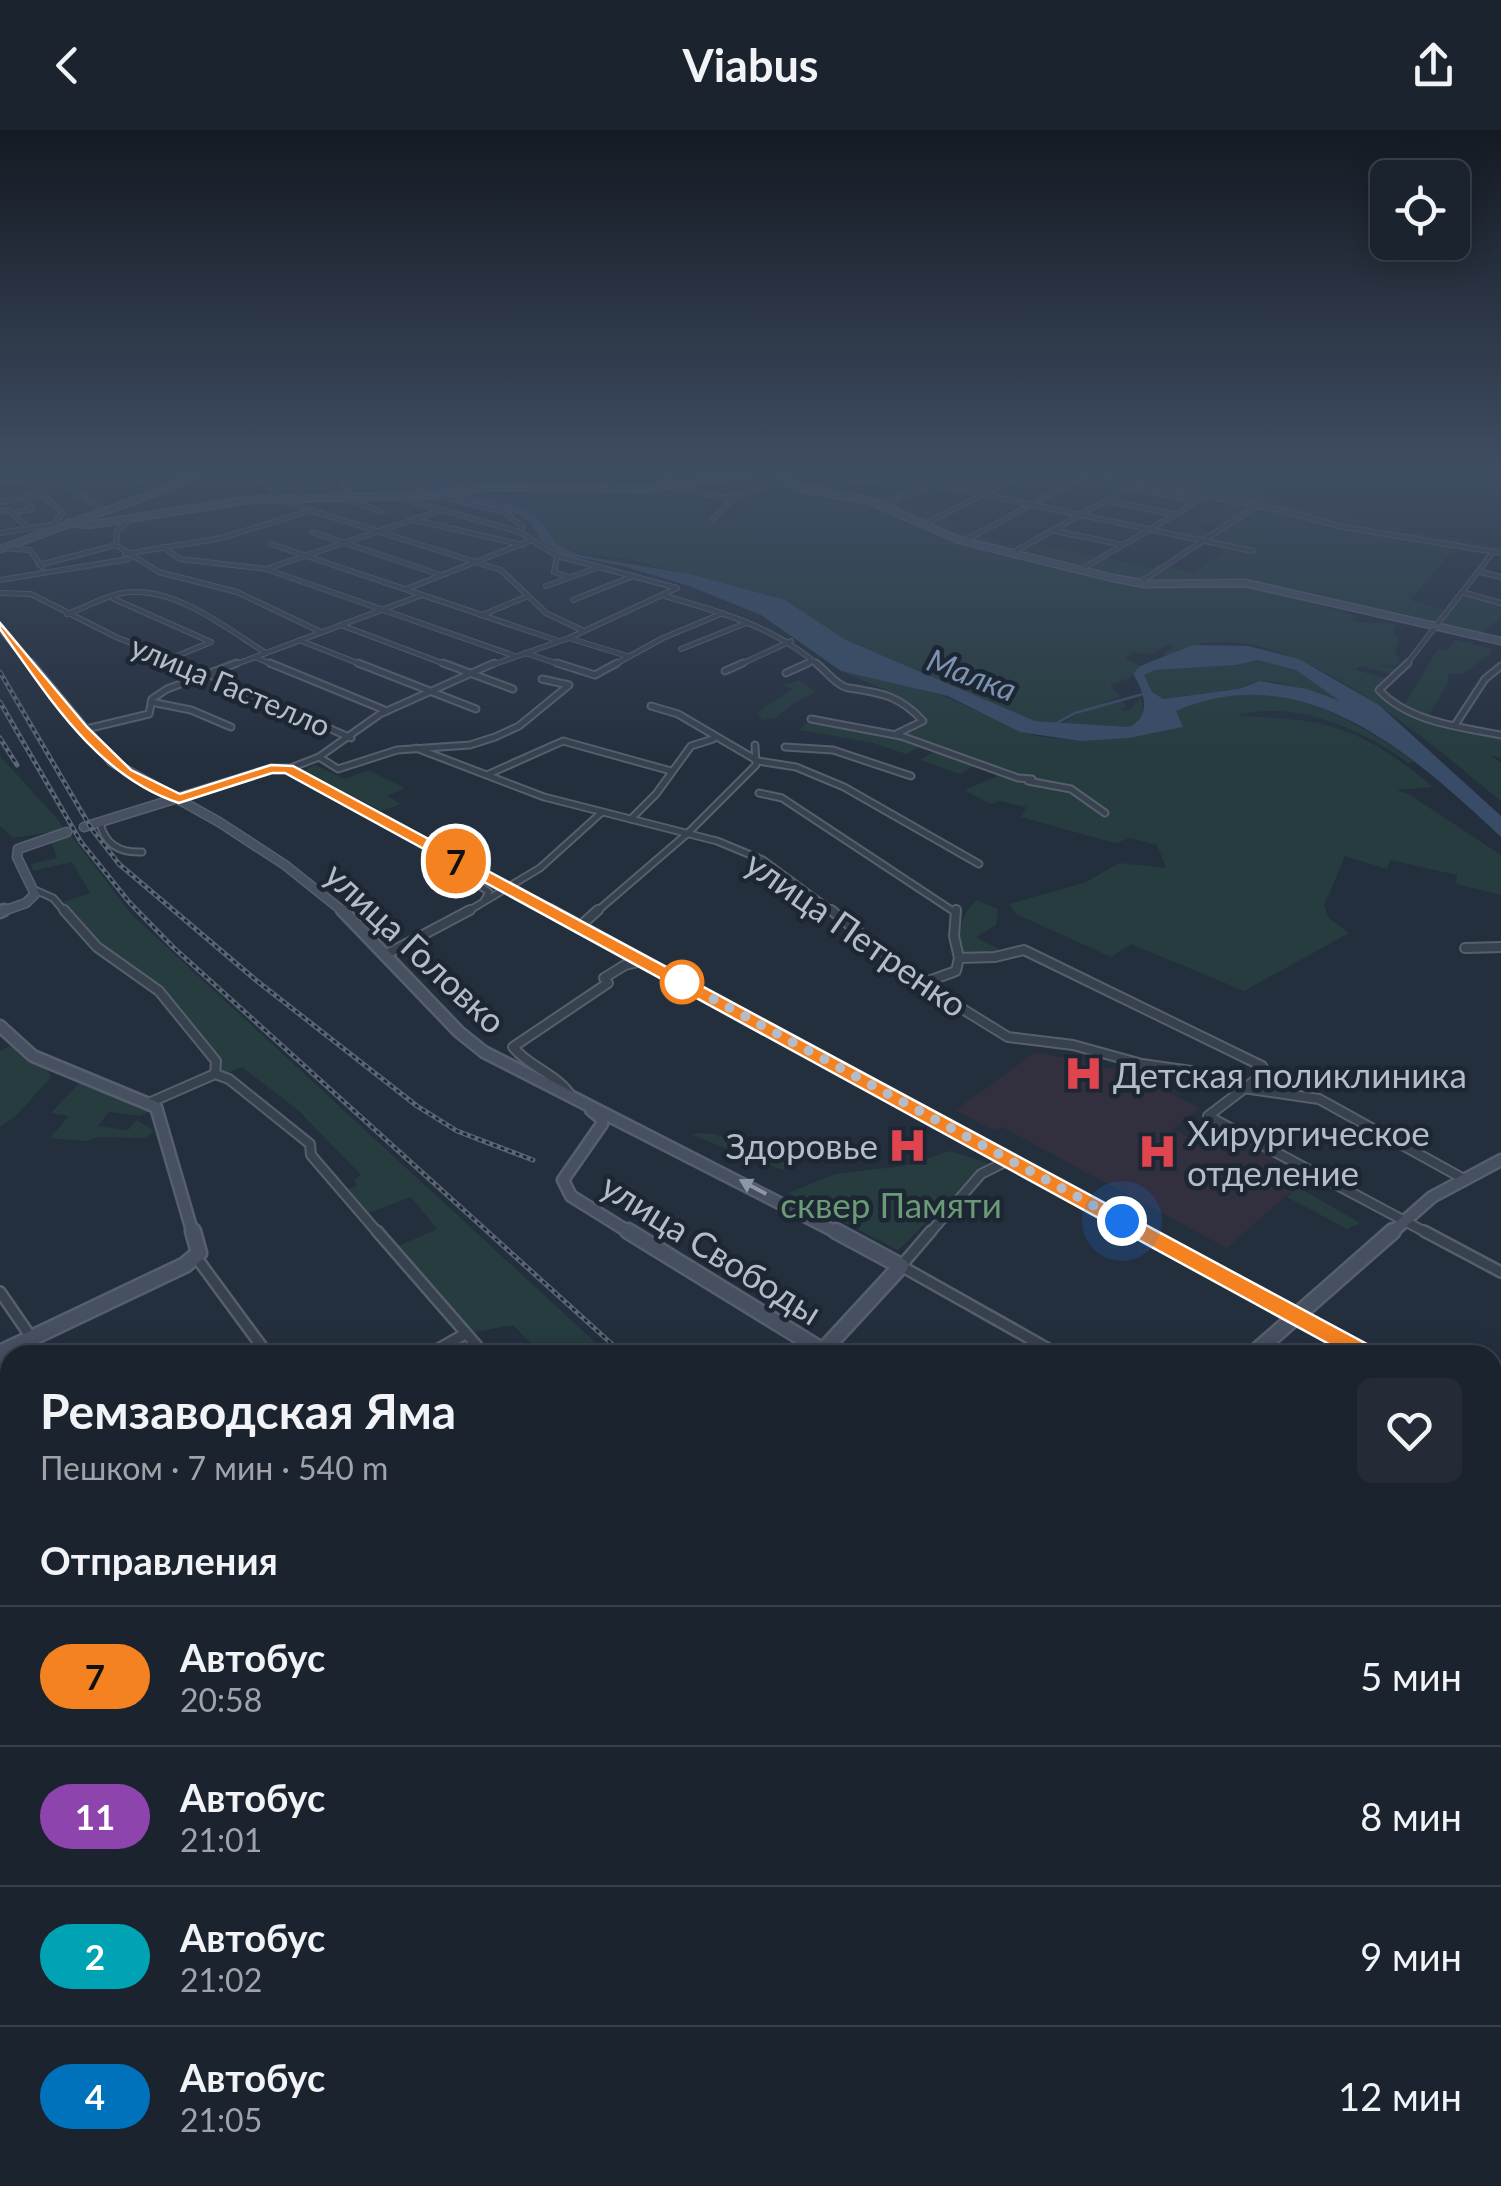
<!DOCTYPE html>
<html lang="ru">
<head>
<meta charset="utf-8">
<style>
  body { margin:0; font-family:Lato,sans-serif; background:#242b36; color:#f1f3f6; height:100vh; display:flex; flex-direction:column; font-size:38px; white-space:nowrap }
  * { box-sizing:border-box; margin:0 }
  p { font-size:32px; color:#a0a4aa }
  .icon { flex:none; width:55px; height:55px; fill:none; stroke:currentColor; stroke-width:2; stroke-linecap:round; stroke-linejoin:round }
  .map { position:relative; flex:1; overflow:hidden }
  .drawer { position:absolute; left:0px; top:1215px; width:1502px; height:842px; display:flex; flex-direction:column; background:#1b232e; border-radius:30px 30px 0 0; box-shadow:0 5px 25px #0003,0 0 0 2px #39404a }
  .drawer>* { flex:none }
  .badge { padding:0 20px; border-radius:32px; font-size:35px; line-height:65px }
  .controls { position:absolute; left:1370px; top:30px; display:grid; gap:20px }
  .controls a { display:grid; place-items:center; width:100px; height:100px; border-radius:15px; background:#1b232e; box-shadow:0 5px 25px #0003,0 0 0 2px #39404a; font-size:50px }
  .you { position:absolute; width:50px; height:50px; margin:-25px; border:8px solid #fff; border-radius:50%; background:#1a73e8; box-shadow:0 0 0 15px #1a73e833 }
  .map>.badge { position:absolute; translate:-50% -50%; box-shadow:0 0 0 5px #fff }
  h2 { padding:0 40px; font-size:38px; line-height:90px }
  .round { display:grid; place-items:center; flex:none; width:105px; height:105px; border-radius:15px; background:#242b36 }
  .head { display:flex; align-items:center; justify-content:space-between; height:170px; padding:0 40px }
  h1 { font-size:48px; font-weight:700; line-height:75px }
  ul { padding:0; list-style:none }
  li { display:flex; align-items:center; gap:30px; height:140px; padding:0 40px; border-top:2px solid #39404a }
  li div { flex:1 }
  li b { display:block; font-size:38px }
  li em { font-style:normal }
  li .badge { min-width:110px; font-weight:700; text-align:center }
  header { display:flex; justify-content:space-between; align-items:center; height:130px; padding:0 40px; background:#1b232e; font-size:45px; font-weight:700 }
  .map>svg:first-child { display:block }
  .medical { fill:#32303f }
  .green { fill:#263c3f }
  .water { fill:#394c67; fill-rule:evenodd }
  .lines { fill:none; stroke-linecap:round; stroke-linejoin:round }
  .stream { stroke:#394c67; stroke-width:2.5 }
  .street-far4-casing { stroke:#565f6c; stroke-width:6 }
  .street-far3-casing { stroke:#565f6c; stroke-width:9 }
  .street-far2-casing { stroke:#565f6c; stroke-width:12 }
  .street-far1-casing { stroke:#565f6c; stroke-width:14 }
  .street-casing { stroke:#565f6c; stroke-width:16 }
  .secondary-far4-casing { stroke:#565f6c; stroke-width:9 }
  .secondary-far3-casing { stroke:#565f6c; stroke-width:11 }
  .secondary-far2-casing { stroke:#565f6c; stroke-width:15 }
  .secondary-far1-casing { stroke:#565f6c; stroke-width:19 }
  .secondary-casing { stroke:#565f6c; stroke-width:22 }
  .street-far4 { stroke:#38414e; stroke-width:4 }
  .street-far3 { stroke:#38414e; stroke-width:5 }
  .street-far2 { stroke:#38414e; stroke-width:8 }
  .street-far1 { stroke:#38414e; stroke-width:9 }
  .street { stroke:#38414e; stroke-width:11 }
  .secondary-far4 { stroke:#465061; stroke-width:6 }
  .secondary-far3 { stroke:#465061; stroke-width:8 }
  .secondary-far2 { stroke:#465061; stroke-width:10 }
  .secondary-far1 { stroke:#465061; stroke-width:14 }
  .secondary { stroke:#465061; stroke-width:18 }
  .rail-far1-casing { stroke:#5a6575; stroke-width:5 }
  .rail-casing { stroke:#5a6575; stroke-width:8 }
  .rail-far1 { stroke:#1d2633; stroke-width:2.5; stroke-dasharray:4; stroke-linecap:butt }
  .rail { stroke:#1d2633; stroke-width:4; stroke-dasharray:11; stroke-linecap:butt }
  .oneway { fill:#8e96a5 }
  .line { fill:#f58220; stroke:#fff; stroke-width:2.5 }
  .walk { stroke:#b4bcc9; stroke-width:10; stroke-dasharray:0 18 }
  .stop-dot { fill:#fff; stroke:#f58220; stroke-width:5 }
  .labels { text-anchor:middle; dominant-baseline:central; stroke-width:9; stroke-linejoin:round; paint-order:stroke }
  .far-street-label { font-size:30px; fill:#b4bcc9; stroke:#1d2633 }
  .far-water-label { font-size:32px; font-style:italic; fill:#7c92b1; stroke:#1d2633 }
  .street-label { font-size:35px; fill:#b4bcc9; stroke:#1d2633 }
  .poi-label { font-size:35px; fill:#b4bcc9; stroke:#1d2633; text-anchor:start }
  .park-label { font-size:35px; fill:#6b9a76; stroke:#1d2633 }
</style>
</head>
<body>
<header><svg class="icon" aria-label="back" viewBox="0 0 24 24"><path d="M15 5l-7 7 7 7"/></svg>Viabus<svg class="icon" aria-label="share" viewBox="0 0 24 24"><path d="M12 15V3M7 8l5-5 5 5M5 13v7h14v-7"/></svg></header>
<div class="map">
<svg width="1501" height="2056" viewBox="0 0 1501 2056">
  <rect width="100%" height="100%" fill="#242f3e"/>
  <!-- medical -->
  <polygon class="medical" points="1036,922 1175,953 1166,961 1200,978 1172,999 1198,1012 1224,994 1312,1043 1227,1118 1002,997 995,1001 955,980"/>
  <!-- green -->
  <g class="green">
    <path d="M1053,343H1272L1270,363L1283,374L1501,418V423L1457,415L1410,470L1446,480L1433,495L1313,467L1307,472L1357,486L1353,490L1356,492L1396,494L1394,505L1399,506L1395,525L1400,527L1398,535L1384,536L1401,539L1395,545L1360,536L1355,540L1389,549L1379,560L1403,577L1438,519L1447,521L1455,510L1492,519L1489,522L1492,523L1462,544H1448V553L1428,587L1501,605V628L1490,625L1501,633V671C1428,612 1295,490 1194,515C1184,518 1175,523 1165,526L1162,524L1173,518L1170,514L1150,524L1134,522L1125,528L1140,536L1130,548L1110,555L1120,567L1055,592L1034,591L846,510L785,470L628,429L582,424L557,414L539,389L487,367L461,361L510,366L599,364L600,368L634,366L632,359L663,361L658,364L712,376L699,383L704,385L702,388L732,392L751,378L740,374L786,359L843,373L826,367L832,363L868,370L915,356L923,359L894,372L955,385L946,390L963,395L957,399L1022,417L1031,413L1153,438L1159,434L1194,443L1225,421L1204,411L1176,405L1189,396L1217,402L1222,398L1196,392L1231,371L1209,365L1195,371L1131,358L1123,363L1099,358L1103,353Z"/>
    <polygon points="1464,463 1501,474 1501,487 1481,504 1437,493"/>
    <path d="M1258,530L1297,540L1342,572C1310,566 1271,538 1238,559L1163,569L1152,563L1143,544L1155,540L1236,535Z"/>
    <path d="M841,541L922,557L1035,606L1080,611L1176,586L1175,581C1268,541 1339,579 1415,632L1408,633C1362,599 1294,569 1236,586C1328,589 1361,597 1433,657L1397,660L1410,665L1501,725V765L1456,754L1457,745L1390,730L1387,739L1345,726L1324,776L1329,788L1349,803L1244,861L1131,814L1111,827L1016,784L1009,774L1086,752L1119,733L1166,738L1157,715L1130,708L1115,713L1021,687L1026,677L999,671L991,674L964,660L1004,644L978,633L960,644L920,630L938,619L925,614L906,624L873,613L799,600L811,589L899,605L923,591L898,571L895,564Z"/>
    <polygon points="798,550 816,562 794,573 776,588 762,590 758,583 761,580 793,559 782,556"/>
    <polygon points="1141,568 1144,582 1138,593 1130,597 1064,593 1079,582 1122,571 1126,576 1121,580 1128,581"/>
    <polygon points="0,626 59,691 64,700 13,708 0,696"/>
    <polygon points="315,635 344,649 368,640 405,658 387,666 401,674 382,681 304,641"/>
    <polygon points="69,703 132,785 609,1225 542,1225 513,1195 465,1204 392,1119 437,1099 411,1067 363,1085 342,1061 357,1056 354,1050 361,1045 298,980 242,937 221,946 215,944 216,931 173,875 97,817 58,774 90,763 72,732 33,741 31,734 57,728 51,711"/>
    <path d="M976,770L998,779L996,795L976,807L1002,821L962,825C957,802 960,787 976,770Z"/>
    <polygon points="10,916 45,936 51,947 16,986 0,997 0,921"/>
    <polygon points="85,947 156,977 140,986 109,982 98,996 128,1000 137,990 154,1001 146,1008 99,1007 86,1011 50,1008 69,986 51,983"/>
    <polygon points="699,1003 713,1004 800,1026 782,1040 692,1005"/>
    <polygon points="950,1021 988,1033 898,1120 788,1063 836,1044 903,1036"/>
    <polygon points="1298,1057 1360,1093 1347,1099 1287,1067"/>
  </g>
  <!-- water -->
  <path class="water" d="M417,343H425L466,364L519,377L539,389L557,414L579,425L693,445L785,470L846,510L1035,591L1129,597C1153,586 1144,561 1133,544L1140,536L1193,515L1248,516L1299,529L1379,575L1501,686V707C1414,625 1303,525 1176,581L1183,597L1129,608L1080,611L1020,602L948,566L841,541L761,485L689,456L623,436L561,424L541,411L531,393L521,386L446,364ZM1258,530L1296,540L1340,571L1307,559L1260,551L1238,559L1163,569L1152,562L1144,545L1155,540L1236,535Z"/>
  <g class="lines">
    <!-- stream -->
    <polyline class="stream" points="1055,594 1075,583 1143,564"/>
    <defs>
      <g id="street-far4">
        <polyline points="17,343 63,383 54,393"/>
        <polyline points="47,343 103,380"/>
        <polyline points="131,343 163,360"/>
        <polyline points="258,343 278,370 501,440 546,483 584,501"/>
        <polyline points="296,343 300,368"/>
        <polyline points="339,343 351,366"/>
        <polyline points="397,343 424,360 414,365"/>
        <polyline points="466,343 472,359"/>
        <polyline points="600,343 614,359"/>
        <polyline points="667,343 673,357 733,370 713,389"/>
        <polyline points="0,353 47,344"/>
        <polyline points="938,355 1253,421"/>
        <polyline points="1131,358 1195,371"/>
        <polyline points="812,360 899,343"/>
        <polyline points="436,365 504,382 522,396 520,402"/>
        <polyline points="392,366 520,402 532,410 406,459"/>
        <polyline points="341,367 382,382"/>
        <polyline points="727,367 785,352"/>
        <polyline points="1109,371 1173,384"/>
        <polyline points="0,372 42,364"/>
        <polyline points="883,376 958,343"/>
        <polyline points="0,381 8,380 26,396"/>
        <polyline points="11,383 32,379 26,367"/>
        <polyline points="132,388 117,401 116,415 159,442 237,462 321,502"/>
        <polyline points="415,390 523,415"/>
        <polyline points="923,395 1025,343"/>
        <polyline points="1056,401 1123,415"/>
        <polyline points="312,402 441,445"/>
        <polyline points="0,403 56,394"/>
        <polyline points="532,410 557,426 554,442 569,447"/>
        <polyline points="964,411 1090,343 1284,381 1338,396 1501,423"/>
        <polyline points="271,414 556,510"/>
        <polyline points="163,417 180,429 266,439 512,525"/>
        <polyline points="2,418 30,420 42,437"/>
        <polyline points="1012,423 1155,343"/>
        <polyline points="125,424 221,408 310,381"/>
        <polyline points="557,426 596,436"/>
        <polyline points="39,435 116,415"/>
        <polyline points="266,439 442,380"/>
        <polyline points="1080,440 1205,367"/>
        <polyline points="1481,442 1501,447"/>
        <polyline points="0,450 129,429"/>
        <polyline points="1139,453 1256,376"/>
        <polyline points="1462,462 1501,473"/>
        <polyline points="0,463 31,464 116,507 189,536"/>
        <path d="M665,466C721,482 775,497 819,536"/>
        <polyline points="114,469 211,512 172,528"/>
        <polyline points="573,470 633,446"/>
        <path d="M67,484C88,477 111,462 133,462C180,460 229,500 266,523"/>
        <polyline points="482,485 528,466"/>
        <polyline points="341,495 450,536"/>
        <polyline points="569,508 627,526"/>
        <polyline points="299,510 365,536"/>
        <polyline points="681,519 746,493"/>
        <polyline points="525,523 565,536"/>
        <polyline points="255,527 276,536"/>
        <polyline points="231,536 422,465"/>
        <polyline points="489,536 569,508 677,458 599,437 546,456"/>
        <polyline points="612,536 663,508 723,483"/>
        <polyline points="737,536 791,511"/>
        <polyline points="802,536 812,531"/>
        <polyline points="1405,536 1493,422"/>
      </g>
      <g id="street-far3">
        <polyline points="183,533 351,608"/>
        <polyline points="270,533 387,581"/>
        <polyline points="358,533 476,579"/>
        <polyline points="443,533 513,559"/>
        <polyline points="557,533 595,545 617,533"/>
        <path d="M816,533C825,540 838,557 849,558C881,563 899,565 923,591L898,603L901,606L1018,648L1032,649"/>
        <path d="M1408,533L1379,560C1409,592 1460,597 1501,605"/>
        <polyline points="725,541 743,533"/>
        <polyline points="786,543 808,533"/>
        <polyline points="151,572 191,580 231,597"/>
        <polyline points="651,576 678,584 758,631 796,637 844,657 979,734"/>
        <polyline points="811,589 901,606"/>
        <polyline points="1455,595 1485,549 1501,536"/>
        <polyline points="82,600 149,584 152,569 167,559 237,533"/>
        <polyline points="785,617 833,620 911,646"/>
        <polyline points="416,618 544,667 717,711 763,730 835,783"/>
        <polyline points="319,627 380,584 494,533"/>
        <polyline points="288,639 319,627 338,639 397,620 470,615 495,607 519,596 569,555 542,549"/>
        <polyline points="489,644 563,611 671,641"/>
        <polyline points="1028,651 1071,659 1105,683"/>
        <polyline points="759,663 782,668 956,783"/>
        <polyline points="631,689 656,664 691,616 713,609"/>
        <path d="M100,693C105,715 120,723 142,722"/>
        <polyline points="460,733 454,738 489,762 484,771"/>
        <polyline points="35,760 53,768 66,783"/>
        <polyline points="465,783 540,738 601,683"/>
        <polyline points="595,783 688,703 756,635 755,615"/>
      </g>
      <g id="street-far2">
        <polyline points="64,780 97,817 159,861 216,931 215,944"/>
        <polyline points="831,780 922,854 1008,907 1073,915 1142,934 1191,941 1243,958 1319,969 1462,1048"/>
        <polyline points="956,780 954,806 959,828 995,827 1024,820 1262,936 1266,942 1208,986 1429,1104"/>
        <polyline points="578,798 598,780"/>
        <polyline points="1465,818 1501,817"/>
        <polyline points="385,825 470,780"/>
        <polyline points="923,853 956,841 959,828"/>
        <path d="M570,964C555,943 529,937 513,917L608,853L604,848L625,835L642,831"/>
        <polyline points="151,972 215,944 229,949 310,1014 311,1025 379,1104"/>
        <polyline points="929,1104 981,1044 1007,1031"/>
      </g>
      <g id="street-far1">
        <polyline points="377,1101 485,1225"/>
        <polyline points="931,1101 901,1136 1059,1225"/>
        <polyline points="1424,1101 1501,1142"/>
        <polyline points="196,1127 268,1225"/>
        <polyline points="0,1162 31,1207"/>
        <polyline points="428,1225 465,1204"/>
        <polyline points="0,1465 10,1459"/>
        <polyline points="1492,1468 1501,1472"/>
      </g>
      <g id="street">
        <polyline points="0,1765 10,1759"/>
        <polyline points="0,1907 10,1940"/>
        <polyline points="42,2048 45,2056"/>
        <polyline points="863,2048 868,2056"/>
        <polyline points="1134,2048 1139,2056"/>
        <polyline points="552,2056 561,2048"/>
      </g>
      <g id="secondary-far4">
        <polyline points="773,343 802,359 868,370 959,410 1113,448 1145,454 1245,453 1501,511"/>
        <polyline points="68,393 89,395 247,370 432,365 487,357 645,359 750,343"/>
        <polyline points="0,419 163,360 197,343"/>
        <polyline points="0,497 32,536"/>
      </g>
      <g id="secondary-far3">
        <polyline points="30,533 112,632 219,692 285,735 345,783"/>
        <polyline points="84,697 271,639 288,639 553,783"/>
        <polyline points="0,782 26,773 35,764 17,727 18,719 67,702"/>
      </g>
      <g id="secondary-far2">
        <polyline points="342,780 459,902 484,922 840,1104"/>
        <polyline points="549,780 1144,1104"/>
        <polyline points="0,782 4,780"/>
        <polyline points="0,896 33,926 156,977 193,1104"/>
        <polyline points="591,980 602,989 602,994 563,1050 571,1066 632,1104"/>
        <polyline points="1390,1104 1432,1067 1501,1030"/>
      </g>
      <g id="secondary-far1">
        <polyline points="628,1101 828,1224"/>
        <polyline points="1140,1101 1368,1225"/>
        <polyline points="0,1223 185,1135 199,1123 193,1101"/>
        <polyline points="0,1224 10,1241"/>
        <polyline points="819,1225 901,1136 836,1101"/>
        <polyline points="1252,1225 1393,1101"/>
        <polyline points="1492,1298 1501,1303"/>
      </g>
      <g id="secondary">
        <polyline points="1492,1624 1501,1629"/>
        <polyline points="442,2048 447,2056"/>
        <polyline points="1456,2048 1468,2056"/>
      </g>
    </defs>
    <!-- street-far4 casing -->
    <use href="#street-far4" class="street-far4-casing"/>
    <!-- street-far3 casing -->
    <use href="#street-far3" class="street-far3-casing"/>
    <!-- street-far2 casing -->
    <use href="#street-far2" class="street-far2-casing"/>
    <!-- street-far1 casing -->
    <use href="#street-far1" class="street-far1-casing"/>
    <!-- street casing -->
    <use href="#street" class="street-casing"/>
    <!-- secondary-far4 casing -->
    <use href="#secondary-far4" class="secondary-far4-casing"/>
    <!-- secondary-far3 casing -->
    <use href="#secondary-far3" class="secondary-far3-casing"/>
    <!-- secondary-far2 casing -->
    <use href="#secondary-far2" class="secondary-far2-casing"/>
    <!-- secondary-far1 casing -->
    <use href="#secondary-far1" class="secondary-far1-casing"/>
    <!-- secondary casing -->
    <use href="#secondary" class="secondary-casing"/>
    <!-- street-far4 -->
    <use href="#street-far4" class="street-far4"/>
    <!-- street-far3 -->
    <use href="#street-far3" class="street-far3"/>
    <!-- street-far2 -->
    <use href="#street-far2" class="street-far2"/>
    <!-- street-far1 -->
    <use href="#street-far1" class="street-far1"/>
    <!-- street -->
    <use href="#street" class="street"/>
    <!-- secondary-far4 -->
    <use href="#secondary-far4" class="secondary-far4"/>
    <!-- secondary-far3 -->
    <use href="#secondary-far3" class="secondary-far3"/>
    <!-- secondary-far2 -->
    <use href="#secondary-far2" class="secondary-far2"/>
    <!-- secondary-far1 -->
    <use href="#secondary-far1" class="secondary-far1"/>
    <!-- secondary -->
    <use href="#secondary" class="secondary"/>
    <defs>
      <g id="rail-far1">
        <polyline points="0,542 91,698 119,734 257,851 417,976 457,1001 533,1030"/>
        <polyline points="0,572 81,712 130,773 173,817 624,1225"/>
        <polyline points="0,608 17,635"/>
      </g>
      <polyline id="rail" points="1263,2048 1269,2056"/>
    </defs>
    <!-- rail-far1 casing -->
    <use href="#rail-far1" class="rail-far1-casing"/>
    <!-- rail casing -->
    <use href="#rail" class="rail-casing"/>
    <!-- rail-far1 -->
    <use href="#rail-far1" class="rail-far1"/>
    <!-- rail -->
    <use href="#rail" class="rail"/>
  </g>
  <!-- one-way arrows -->
  <defs><path id="oneway-solid" d="M-6-.8H1V-3.2L6.5 0L1 3.2V.8H-6Z" transform="scale(2.5)"/></defs>
  <use class="oneway" href="#oneway-solid" transform="translate(753 1057) rotate(-152)"/>
  <!-- sky -->
  <linearGradient id="sky" x2="0" y2="1"><stop stop-color="#141a22"/><stop offset="0.54" stop-color="#3f4d63"/><stop offset="1" stop-color="#3f4d63" stop-opacity="0"/></linearGradient>
  <rect width="1501" height="631" fill="url(#sky)"/>
  <!-- line -->
  <path class="line" d="M0,493L87,597L131,640L180,664L271,635L293,636L1376,1219L1379,1225L1376,1231H1360L285,643H272L179,673C96,646 47,564 0,499Z"/>
  <g class="lines">
    <!-- walk -->
    <polyline class="walk" points="682,852 1122,1091"/>
  </g>
  <!-- icons -->
  <defs>
    <symbol id="hospital-bare" viewBox="-9 -9 18 18"><path d="M-5-5h3v3.5h4V-5h3V5h-3V1.5h-4V5h-3Z" fill="#e0444e" stroke="#1d2633" stroke-width="2.5" paint-order="stroke"/></symbol>
  </defs>
  <g fill-rule="evenodd">
    <use href="#hospital-bare" x="1056" y="916" width="55" height="55"/>
    <use href="#hospital-bare" x="880" y="988" width="55" height="55"/>
    <use href="#hospital-bare" x="1130" y="994" width="55" height="55"/>
  </g>
  <!-- markers -->
  <circle class="stop-dot" cx="682" cy="852" r="20"/>
  <g class="labels">
    <!-- far-street labels -->
    <g class="far-street-label">
      <text transform="translate(231 555) rotate(23)">улица Гастелло</text>
    </g>
    <!-- far-water labels -->
    <g class="far-water-label">
      <text transform="translate(972 544) rotate(21)">Малка</text>
    </g>
    <!-- street labels -->
    <g class="street-label">
      <text transform="translate(857 803) rotate(35)">улица Петренко</text>
      <text transform="translate(416 817) rotate(43)">улица Головко</text>
      <text transform="translate(712 1118) rotate(32)">улица Свободы</text>
    </g>
    <!-- poi labels -->
    <g class="poi-label">
      <text x="1113" y="944">Детская поликлиника</text>
      <text x="1187" y="1002">Хирургическое<tspan x="1187" dy="40">отделение</tspan></text>
      <text x="878" y="1015" text-anchor="end">Здоровье</text>
    </g>
    <!-- park labels -->
    <g class="park-label">
      <text x="891" y="1074">сквер Памяти</text>
    </g>
  </g>
</svg>
<div class="controls">
<a><svg class="icon" aria-label="locate" viewBox="0 0 24 24"><circle cx="12" cy="12" r="6"/><path d="M12 2v4M12 18v4M2 12h4M18 12h4"/></svg></a>
</div>
<div class="you" style="left:1122px;top:1091px"></div>
<b class="badge" style="left:456px;top:731px;background:#f58220;color:#111">7</b>
<section class="drawer">
<div class="head"><div><h1>Ремзаводская Яма</h1><p>Пешком · 7 мин · 540 m</p></div><a class="round"><svg class="icon" aria-label="heart" viewBox="0 0 24 24"><path d="M12 20l-8-8c-3-5 5-10 8-4 3-6 11-1 8 4z"/></svg></a></div>
<h2>Отправления</h2>
<ul>
<li><span class="badge" style="background:#f58220;color:#111">7</span><div><b>Автобус</b><p>20:58</p></div><em>5 мин</em></li>
<li><span class="badge" style="background:#8e44ad;color:#fff">11</span><div><b>Автобус</b><p>21:01</p></div><em>8 мин</em></li>
<li><span class="badge" style="background:#00a3b4;color:#fff">2</span><div><b>Автобус</b><p>21:02</p></div><em>9 мин</em></li>
<li><span class="badge" style="background:#0072bc;color:#fff">4</span><div><b>Автобус</b><p>21:05</p></div><em>12 мин</em></li>
</ul>
</section>
</div>
</body>
</html>
